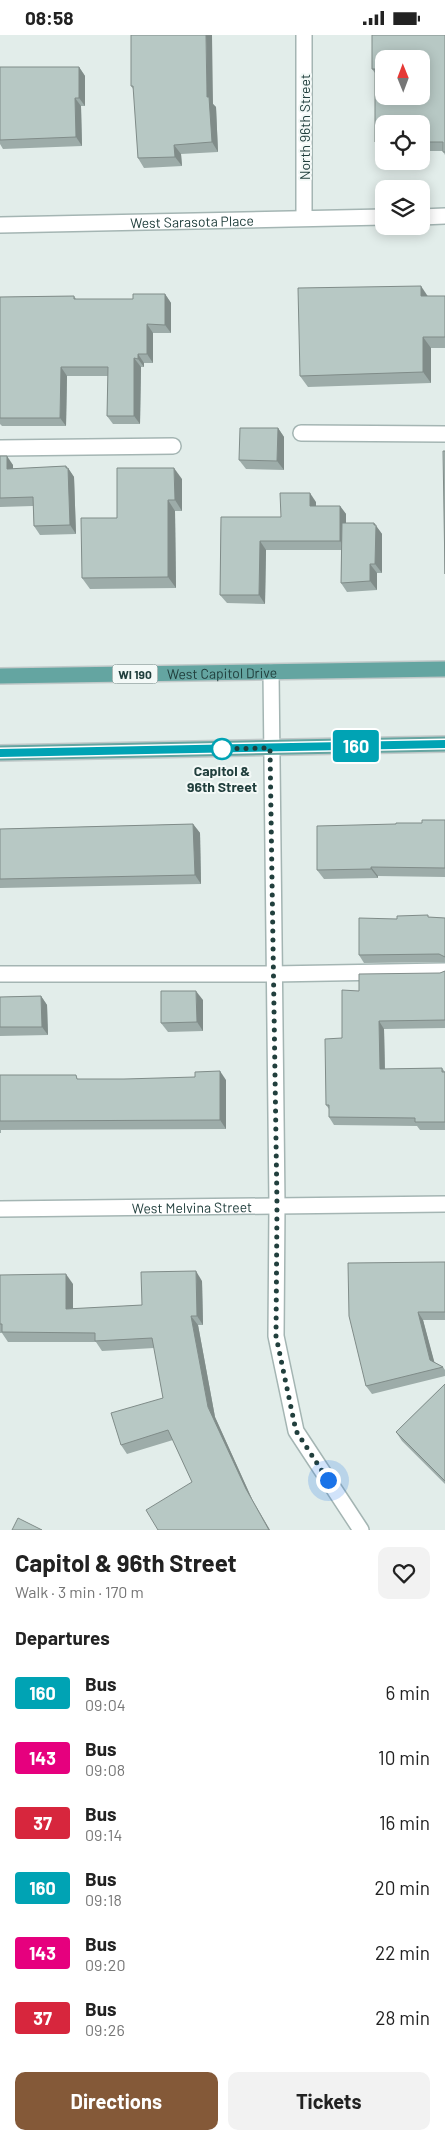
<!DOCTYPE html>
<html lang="en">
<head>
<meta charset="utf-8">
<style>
  body { margin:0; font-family:Barlow,sans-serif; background:#f2f2f2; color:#222; height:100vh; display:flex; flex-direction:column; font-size:19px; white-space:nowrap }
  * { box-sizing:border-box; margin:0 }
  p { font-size:16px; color:#767676 }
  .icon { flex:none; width:28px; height:28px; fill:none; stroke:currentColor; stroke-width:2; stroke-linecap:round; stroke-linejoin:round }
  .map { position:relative; height:1495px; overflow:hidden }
  .panel { display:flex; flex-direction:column; background:#fff; flex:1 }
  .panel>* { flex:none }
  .badge { padding:0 10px; border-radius:4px; font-size:18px; line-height:32px }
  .needle { width:32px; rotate:359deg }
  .buttons { position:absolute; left:375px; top:15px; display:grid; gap:10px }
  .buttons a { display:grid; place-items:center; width:55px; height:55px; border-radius:10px; background:#fff; box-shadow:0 2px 12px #0003; font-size:25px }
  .you { position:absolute; width:25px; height:25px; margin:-12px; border:4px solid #fff; border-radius:50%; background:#1a73e8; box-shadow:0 0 0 8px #1a73e833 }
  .map>.badge { position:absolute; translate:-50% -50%; box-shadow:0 0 0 2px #fff }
  h2 { padding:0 15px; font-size:19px; line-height:45px }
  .round { display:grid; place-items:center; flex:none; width:52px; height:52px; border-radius:10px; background:#f2f2f2 }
  .overview { display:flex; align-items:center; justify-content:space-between; height:85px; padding:0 15px }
  h1 { font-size:24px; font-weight:700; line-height:38px }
  .button { display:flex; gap:10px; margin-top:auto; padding:10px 15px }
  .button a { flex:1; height:58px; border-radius:10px; background:#845938; color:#fff; font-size:20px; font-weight:700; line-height:58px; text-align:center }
  .button a+a { background:#f2f2f2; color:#222 }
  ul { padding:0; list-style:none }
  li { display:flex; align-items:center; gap:15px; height:65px; padding:0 15px }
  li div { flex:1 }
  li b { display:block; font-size:19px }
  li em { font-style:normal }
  li .badge { min-width:55px; font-weight:700; text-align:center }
  .status { display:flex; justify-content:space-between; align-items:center; height:35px; padding:0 25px; background:#fff; direction:ltr }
  .status svg { height:14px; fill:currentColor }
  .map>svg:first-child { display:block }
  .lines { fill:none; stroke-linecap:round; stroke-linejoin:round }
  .lane-casing { stroke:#a4b5b3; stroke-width:18 }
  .street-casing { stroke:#a4b5b3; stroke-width:18 }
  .primary-casing { stroke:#c1c9c9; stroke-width:18 }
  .lane { stroke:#fff; stroke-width:15 }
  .street { stroke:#fff; stroke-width:15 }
  .primary { stroke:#64a5a1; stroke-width:15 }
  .wall { fill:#9daca9 }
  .shaded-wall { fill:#808c89 }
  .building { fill:#b7c8c4; stroke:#808c89; fill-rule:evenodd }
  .line-casing { stroke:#fff; stroke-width:11 }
  .line { stroke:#00a3b4; stroke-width:8 }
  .walk { stroke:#213f3d; stroke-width:5; stroke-dasharray:0 9 }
  .stop-dot { fill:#fff; stroke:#00a3b4; stroke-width:2.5 }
  .labels { text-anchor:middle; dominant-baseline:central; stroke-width:4; stroke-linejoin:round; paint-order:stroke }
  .shield { fill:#f3f9f7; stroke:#607775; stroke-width:1 }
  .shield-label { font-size:12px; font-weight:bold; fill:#213f3d }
  .street-label { font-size:14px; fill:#213f3d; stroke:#f3f9f7 }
  .stop-label { font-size:14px; font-weight:bold; fill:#213f3d; stroke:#f3f9f7 }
</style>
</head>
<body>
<div class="status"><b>08:58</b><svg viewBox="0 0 49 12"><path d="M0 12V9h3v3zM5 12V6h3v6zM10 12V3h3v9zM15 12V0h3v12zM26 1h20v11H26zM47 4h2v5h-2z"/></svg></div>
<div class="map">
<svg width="445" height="1495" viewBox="0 0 445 1495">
  <rect width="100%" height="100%" fill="#e2edea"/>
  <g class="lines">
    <defs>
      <g id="lane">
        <polyline points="301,398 445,399"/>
        <polyline points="0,413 173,411"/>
        <polyline points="0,939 273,939 445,936"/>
      </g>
      <g id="street">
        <polyline points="421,182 445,181"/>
        <polyline points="304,183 304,0"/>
        <path id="s1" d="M0,190L384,182"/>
        <polyline points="271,637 277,1170 276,1301 296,1396 361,1495"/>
        <path id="s2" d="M0,1174L445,1169"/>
      </g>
      <g id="primary">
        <path id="s3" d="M0,641L445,634"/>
        <polyline points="0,718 445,709"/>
      </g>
    </defs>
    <!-- lane casing -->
    <use href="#lane" class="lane-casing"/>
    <!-- street casing -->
    <use href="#street" class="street-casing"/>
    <!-- primary casing -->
    <use href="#primary" class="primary-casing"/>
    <!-- lane -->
    <use href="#lane" class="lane"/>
    <!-- street -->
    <use href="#street" class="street"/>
    <!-- primary -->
    <use href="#primary" class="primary"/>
  </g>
  <!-- wall -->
  <g class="wall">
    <polygon points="131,0 213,69 216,72 218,117 181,119 182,131 144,133 138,123 134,55 131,51"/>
    <polygon points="445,0 445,120 443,116 421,116 421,89 384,89 384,117 382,117 375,107 375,38 372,34"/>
    <polygon points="0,32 79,32 85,41 85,71 81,71 82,111 3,114 0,109"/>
    <polygon points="165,259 171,268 171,298 153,298 153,328 144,328 144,332 141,332 140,389 113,389 107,381 108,341 67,341 66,391 2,391 0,389 0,262 74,261 76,264 133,264"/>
    <polygon points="428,261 445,261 445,313 431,313 431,348 308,352 300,341"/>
    <polygon points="278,393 284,402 284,435 246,434 239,425"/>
    <polygon points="0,421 13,430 13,434 66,431 67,433 68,433 74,442 76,499 40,500 34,491 33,471 0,472"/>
    <polygon points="182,444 182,476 175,476 176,553 90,554 82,543 117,483"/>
    <polygon points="316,467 316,471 340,471 346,479 346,488 374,488 382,499 382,538 377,538 377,555 347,557 341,548 341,515 266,515 265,569 227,568 220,560 221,482 281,482"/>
    <polygon points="445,785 445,842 378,841 378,843 324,844 317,835 396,789 422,788"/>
    <polygon points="193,789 200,798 201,849 0,853 0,794"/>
    <polygon points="429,882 445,883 445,927 364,928 359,920 397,884"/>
    <polygon points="445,936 445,993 384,994 385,1034 442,1033 445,1037 445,1095 420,1095 417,1091 334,1090 329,1082 329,1074 326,1070 342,1003 359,956 440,938"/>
    <polygon points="41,961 47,970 48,1000 0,1001 0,962"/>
    <polygon points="203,965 203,996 168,997 161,988"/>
    <polygon points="0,1040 80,1044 226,1045 226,1094 1,1095 1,1098 0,1098"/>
    <polygon points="445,1227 445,1285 423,1285 434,1327 443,1332 445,1335 445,1341 372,1359 366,1351"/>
    <polygon points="0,1240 73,1249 73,1274 142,1270 202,1246 203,1290 198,1290 215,1382 252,1464 192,1447 173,1405 127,1419 121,1410 163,1363 154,1313 102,1316 96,1307 8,1307 2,1298 0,1298"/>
    <polygon points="445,1349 445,1449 402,1406 396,1397"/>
  </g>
  <!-- shaded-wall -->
  <g class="shaded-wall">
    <polygon points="206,0 212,0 213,69 216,72 218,117 212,107 207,62"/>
    <polygon points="79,32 85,41 85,71 79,63"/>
    <polygon points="75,63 81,71 82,111 76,102"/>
    <polygon points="174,110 181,119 182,131 175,122"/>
    <polygon points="421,251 429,263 421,261"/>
    <polygon points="165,259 171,268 171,298 165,290"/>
    <polygon points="147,289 153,298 153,328 147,319"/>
    <polygon points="423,302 431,313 431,348 423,337"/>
    <polygon points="138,319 144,328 144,332 138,324"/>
    <polygon points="134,323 141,332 140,389 134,381"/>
    <polygon points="61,332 67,341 66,391 60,383"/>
    <polygon points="278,393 284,402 284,435 277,426"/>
    <polygon points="7,421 13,430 13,443 7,434"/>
    <polygon points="66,431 68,435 68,433 74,442 76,499 70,490"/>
    <polygon points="174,433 182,444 182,476 175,465"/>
    <polygon points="310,458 316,467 316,479 310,471"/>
    <polygon points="168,465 175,476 176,553 168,542"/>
    <polygon points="340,471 346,479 346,515 340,506"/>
    <polygon points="374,488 382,499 382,538 375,529"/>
    <polygon points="260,506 266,515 265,569 259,560"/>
    <polygon points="370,529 377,538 377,555 370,546"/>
    <polygon points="193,789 200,798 201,849 195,840"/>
    <polygon points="371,832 378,841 378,843 371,834"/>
    <polygon points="196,956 203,965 203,996 197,987"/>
    <polygon points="41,961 47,970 48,1000 42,992"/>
    <polygon points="379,986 384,994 385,1042 380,1034"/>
    <polygon points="220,1036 226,1045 226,1094 220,1085"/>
    <polygon points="196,1236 202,1246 203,1290 197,1281"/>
    <polygon points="66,1239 73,1249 73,1284 66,1274"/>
    <polygon points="418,1277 423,1285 436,1333 430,1325"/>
    <polygon points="191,1281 198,1290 215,1382 252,1464 270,1495 269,1495 246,1454 208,1372"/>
  </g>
  <!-- building -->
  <g class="building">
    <polygon points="131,0 206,0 207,62 209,62 212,107 174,110 175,122 138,123 133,51 131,51"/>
    <path d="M372,0H445V117H443V107H421V89H384V107H375V34H372ZM384,24H421V61H384Z"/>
    <polygon points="0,32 79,32 79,63 75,63 76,102 0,105"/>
    <polygon points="421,251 421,261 445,261 445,302 423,302 423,337 300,341 298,253"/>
    <polygon points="133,259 165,259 165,290 147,289 147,319 138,319 138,324 134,323 134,381 107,381 108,332 61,332 60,383 0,383 0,262 74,261 74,264 133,264"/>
    <polygon points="240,393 278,393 277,426 239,425"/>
    <polygon points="443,416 445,416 445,539"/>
    <polygon points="0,421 7,421 7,434 66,431 66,433 68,433 70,490 34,491 33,462 0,463"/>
    <polygon points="117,433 174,433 175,465 168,465 168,542 82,543 81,483 117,483"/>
    <polygon points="280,458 310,458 310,471 340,471 340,506 260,506 259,560 220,560 221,482 281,482"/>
    <polygon points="342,488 374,488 374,490 376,490 375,529 370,529 370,546 341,548"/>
    <polygon points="422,785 445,785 445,833 371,832 371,834 317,835 317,791 396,789 396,788 422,788"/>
    <polygon points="193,789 195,840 0,844 0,794"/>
    <polygon points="428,880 428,882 445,883 445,922 439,919 359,920 359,883 397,884 397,881"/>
    <polygon points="445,936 445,985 379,986 380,1034 442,1033 442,1037 445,1037 445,1087 415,1087 415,1083 329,1082 329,1070 326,1070 325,1004 342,1003 342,955 359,956 359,939 440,938"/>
    <polygon points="161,956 196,956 197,987 161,988"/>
    <polygon points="41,961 42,992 0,992 0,962"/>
    <polygon points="220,1036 220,1085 0,1086 0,1040 76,1040 77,1044 124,1044 195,1042 195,1037"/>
    <polygon points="445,1227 445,1277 418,1277 430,1325 443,1332 366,1351 349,1281 348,1228"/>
    <polygon points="196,1236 197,1281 191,1281 208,1372 246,1454 269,1495 158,1495 146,1475 192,1447 168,1395 121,1410 111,1378 163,1363 152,1303 95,1306 95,1298 2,1297 2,1289 0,1289 0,1240 66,1239 66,1274 142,1270 141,1237"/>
    <polygon points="445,1349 445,1446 396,1397"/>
    <polygon points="18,1483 42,1495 12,1495"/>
  </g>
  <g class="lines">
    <defs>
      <polyline id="line" points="0,718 445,709"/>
    </defs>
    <!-- line casing -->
    <use href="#line" class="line-casing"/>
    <!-- line -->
    <use href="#line" class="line"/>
    <!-- walk -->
    <polyline class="walk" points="222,714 216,714 270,713 277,1170 276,1301 296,1396 328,1445"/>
  </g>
  <!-- markers -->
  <circle class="stop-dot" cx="222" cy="714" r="10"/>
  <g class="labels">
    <!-- shield labels -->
    <rect class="shield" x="112.5" y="629.5" width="45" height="19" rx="4"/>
    <g class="shield-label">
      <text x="135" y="639">WI 190</text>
    </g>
    <!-- street labels -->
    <g class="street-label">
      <text transform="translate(304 92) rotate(-90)">North 96th Street</text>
      <text stroke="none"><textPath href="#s1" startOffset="192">West Sarasota Place</textPath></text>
      <text stroke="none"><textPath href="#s3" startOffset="222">West Capitol Drive</textPath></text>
      <text stroke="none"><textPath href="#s2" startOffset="192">West Melvina Street</textPath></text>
    </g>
    <!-- stop labels -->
    <g class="stop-label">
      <text x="222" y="735">Capitol &amp;<tspan x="222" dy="16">96th Street</tspan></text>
    </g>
  </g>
</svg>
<div class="buttons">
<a><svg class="needle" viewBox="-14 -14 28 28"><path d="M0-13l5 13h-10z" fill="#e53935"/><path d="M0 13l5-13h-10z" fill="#767676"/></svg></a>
<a><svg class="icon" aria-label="locate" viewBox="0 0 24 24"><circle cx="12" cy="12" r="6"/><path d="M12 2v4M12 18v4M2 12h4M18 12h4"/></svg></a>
<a><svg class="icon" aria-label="layers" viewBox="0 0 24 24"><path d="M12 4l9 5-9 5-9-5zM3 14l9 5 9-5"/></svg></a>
</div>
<div class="you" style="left:328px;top:1445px"></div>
<b class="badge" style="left:356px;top:711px;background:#00a3b4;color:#fff">160</b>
</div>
<section class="panel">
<div class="overview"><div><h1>Capitol &amp; 96th Street</h1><p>Walk · 3 min · 170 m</p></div><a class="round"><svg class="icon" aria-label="heart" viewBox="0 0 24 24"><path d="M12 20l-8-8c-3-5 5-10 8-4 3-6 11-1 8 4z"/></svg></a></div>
<h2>Departures</h2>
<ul>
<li><span class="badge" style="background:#00a3b4;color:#fff">160</span><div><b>Bus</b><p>09:04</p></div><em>6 min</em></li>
<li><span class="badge" style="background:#e6007e;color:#fff">143</span><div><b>Bus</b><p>09:08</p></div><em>10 min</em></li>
<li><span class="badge" style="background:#d7263d;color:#fff">37</span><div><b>Bus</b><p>09:14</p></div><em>16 min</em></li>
<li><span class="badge" style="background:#00a3b4;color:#fff">160</span><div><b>Bus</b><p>09:18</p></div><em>20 min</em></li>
<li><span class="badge" style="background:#e6007e;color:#fff">143</span><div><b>Bus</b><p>09:20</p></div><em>22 min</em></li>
<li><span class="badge" style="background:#d7263d;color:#fff">37</span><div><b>Bus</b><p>09:26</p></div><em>28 min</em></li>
</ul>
<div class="button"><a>Directions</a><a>Tickets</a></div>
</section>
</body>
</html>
